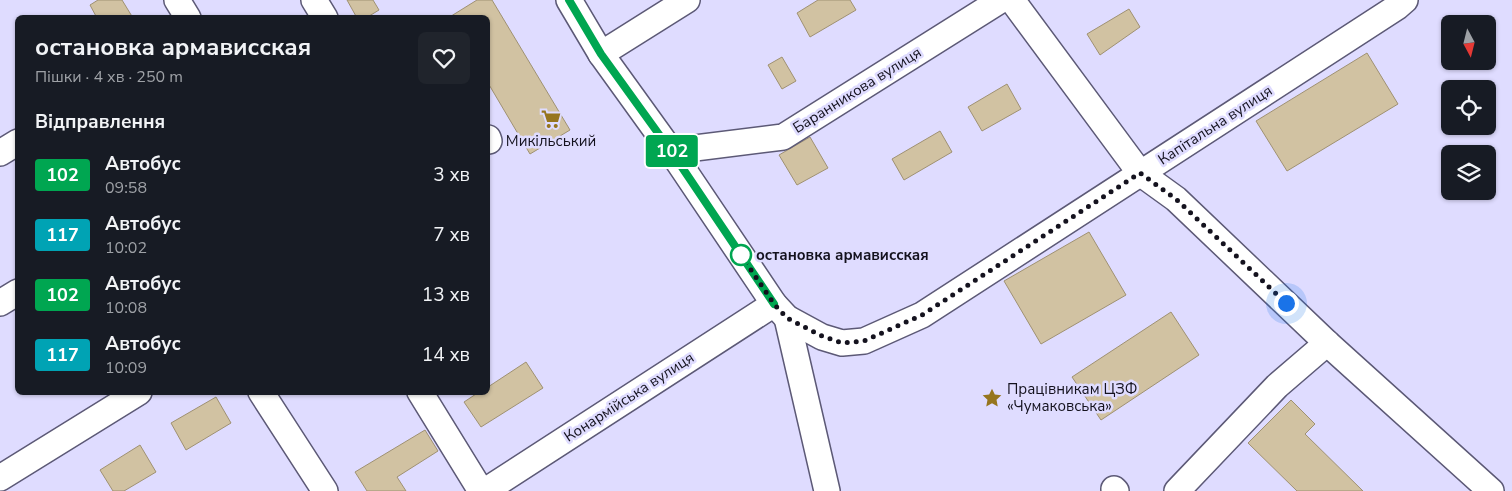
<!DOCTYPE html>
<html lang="uk">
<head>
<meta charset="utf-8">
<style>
  body { margin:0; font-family:"Nunito Sans",sans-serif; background:#20242c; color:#f1f3f6; height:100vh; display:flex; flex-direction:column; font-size:19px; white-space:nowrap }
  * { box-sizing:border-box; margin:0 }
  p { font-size:16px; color:#9ea1a6 }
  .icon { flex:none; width:28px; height:28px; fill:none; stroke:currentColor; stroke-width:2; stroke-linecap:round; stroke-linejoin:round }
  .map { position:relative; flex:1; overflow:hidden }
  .sheet { position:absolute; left:15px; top:15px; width:475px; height:380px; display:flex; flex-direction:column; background:#171b24; border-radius:8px; box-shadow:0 1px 4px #0004 }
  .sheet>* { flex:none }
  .badge { padding:0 10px; border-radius:4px; font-size:18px; line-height:32px }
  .needle { width:32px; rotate:173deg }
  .controls { position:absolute; left:1441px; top:15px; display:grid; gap:10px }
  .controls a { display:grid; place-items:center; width:55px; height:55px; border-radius:8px; background:#171b24; box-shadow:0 1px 4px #0004; font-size:25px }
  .you { position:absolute; width:25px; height:25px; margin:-12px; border:4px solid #fff; border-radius:50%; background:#1a73e8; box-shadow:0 0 0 8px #1a73e833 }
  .map>.badge { position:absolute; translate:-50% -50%; box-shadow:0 0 0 2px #fff }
  h2 { padding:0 20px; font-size:19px; line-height:45px }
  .round { display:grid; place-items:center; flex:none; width:52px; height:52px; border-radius:8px; background:#20242c }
  .head { display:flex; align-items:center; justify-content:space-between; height:85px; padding:0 20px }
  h1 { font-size:24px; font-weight:700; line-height:38px }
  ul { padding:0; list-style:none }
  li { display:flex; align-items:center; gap:15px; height:60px; padding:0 20px }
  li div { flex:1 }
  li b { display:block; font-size:19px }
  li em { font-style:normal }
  li .badge { min-width:55px; font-weight:700; text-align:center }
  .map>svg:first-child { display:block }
  .building { fill:#d1c2a2; stroke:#9f9172 }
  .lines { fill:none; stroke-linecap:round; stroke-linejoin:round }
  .minor-casing { stroke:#5c5976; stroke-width:28 }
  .minor { stroke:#fff; stroke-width:25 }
  .line-casing { stroke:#fff; stroke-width:11 }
  .line { stroke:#00a651; stroke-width:8 }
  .walk { stroke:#14121e; stroke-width:5; stroke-dasharray:0 9 }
  .stop-dot { fill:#fff; stroke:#00a651; stroke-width:2.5 }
  .labels { text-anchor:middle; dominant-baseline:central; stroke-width:5; stroke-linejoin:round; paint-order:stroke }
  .street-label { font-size:15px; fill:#14121e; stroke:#dfdcff }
  .poi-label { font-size:15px; fill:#14121e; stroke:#dfdcff }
  .stop-label { font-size:15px; font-weight:bold; fill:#14121e; stroke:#dfdcff; text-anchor:start }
</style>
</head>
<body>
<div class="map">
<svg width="1512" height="491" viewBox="0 0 1512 491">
  <rect width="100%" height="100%" fill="#dfdcff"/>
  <!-- building -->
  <g class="building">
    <polygon points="98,0 122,0 133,18 97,18 90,5"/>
    <polygon points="347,0 373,0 379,10 366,18 357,18"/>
    <polygon points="477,0 492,0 570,130 530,154 488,83 488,18 448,18"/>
    <polygon points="818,0 850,0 856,10 810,37 797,13"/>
    <polygon points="1129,9 1140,27 1100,55 1087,34"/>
    <polygon points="1367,53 1398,104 1287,171 1256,121"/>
    <polygon points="782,57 796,81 782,89 768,65"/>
    <polygon points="1007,84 1021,109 982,131 968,107"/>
    <polygon points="940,131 952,152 904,180 892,159"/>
    <polygon points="810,137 828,168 797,185 779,155"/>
    <polygon points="1089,232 1126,295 1041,344 1004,281"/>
    <polygon points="1171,312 1199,355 1101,420 1072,377"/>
    <polygon points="526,362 543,388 481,427 464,402 479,392 488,392 488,387"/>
    <polygon points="216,397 231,423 186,450 171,423"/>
    <polygon points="1291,400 1315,424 1305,434 1363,491 1297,491 1248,443"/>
    <polygon points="425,430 438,451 397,477 406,491 367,491 355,472"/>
    <polygon points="140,445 156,472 124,491 113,491 100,470"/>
  </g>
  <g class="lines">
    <defs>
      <g id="minor">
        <polyline points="177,0 188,18"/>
        <polyline points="314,0 325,18"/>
        <polyline points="569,0 601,54 671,151 774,304 787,318 822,337 842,343 864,341 922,315 1397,7 1405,0"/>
        <polyline points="1012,0 1140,173 1176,199 1327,343 1491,491"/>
        <polyline points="601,54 687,0"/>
        <polyline points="488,138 489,141"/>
        <polyline points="671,151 783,137 1001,0"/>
        <polyline points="0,153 18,142"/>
        <polyline points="0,303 18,292"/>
        <polyline points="787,318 827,491"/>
        <polyline points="261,392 325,491"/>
        <polyline points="420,392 481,491"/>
        <polyline points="0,478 139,392"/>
        <polyline points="1114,489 1116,491"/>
        <polyline points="485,491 774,304"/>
        <polyline points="1177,491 1277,386 1327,343"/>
      </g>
    </defs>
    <!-- minor casing -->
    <use href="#minor" class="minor-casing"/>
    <!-- minor -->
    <use href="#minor" class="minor"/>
  </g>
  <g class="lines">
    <defs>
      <polyline id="line" points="569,0 601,54 671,151 774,304"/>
    </defs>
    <!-- line casing -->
    <use href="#line" class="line-casing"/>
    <!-- line -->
    <use href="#line" class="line"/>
    <!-- walk -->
    <polyline class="walk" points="741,255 774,304 787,318 822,336 842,343 864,341 922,315 1140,173 1176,199 1286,303"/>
  </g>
  <!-- icons -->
  <defs>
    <symbol id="supermarket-bare" viewBox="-9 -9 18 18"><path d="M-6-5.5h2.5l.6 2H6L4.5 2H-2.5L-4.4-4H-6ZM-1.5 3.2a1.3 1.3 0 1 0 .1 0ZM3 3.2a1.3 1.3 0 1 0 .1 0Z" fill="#96751e" stroke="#dfdcff" stroke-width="2.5" paint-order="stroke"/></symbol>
    <symbol id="sight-bare" viewBox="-9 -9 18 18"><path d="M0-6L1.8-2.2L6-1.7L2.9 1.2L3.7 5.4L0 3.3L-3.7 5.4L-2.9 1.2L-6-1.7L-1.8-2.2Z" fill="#96751e" stroke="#dfdcff" stroke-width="2.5" paint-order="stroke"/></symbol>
  </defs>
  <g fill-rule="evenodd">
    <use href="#supermarket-bare" x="537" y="105" width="28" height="28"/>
    <use href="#sight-bare" x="978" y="384" width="28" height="28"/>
  </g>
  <!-- markers -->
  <circle class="stop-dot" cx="741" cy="255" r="10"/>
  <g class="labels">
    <!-- street labels -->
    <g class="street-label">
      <text transform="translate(857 90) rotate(-32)">Баранникова вулиця</text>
      <text transform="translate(1215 125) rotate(-33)">Капітальна вулиця</text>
      <text transform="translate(629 397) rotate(-33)">Конармійська вулиця</text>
    </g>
    <!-- poi labels -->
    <g class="poi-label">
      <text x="551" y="141">Микільський</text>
      <text x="1007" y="389" text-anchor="start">Працівникам ЦЗФ<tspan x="1007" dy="17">«Чумаковська»</tspan></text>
    </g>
    <!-- stop labels -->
    <g class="stop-label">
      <text x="756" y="255">остановка армависская</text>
    </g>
  </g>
</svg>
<div class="controls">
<a><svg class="needle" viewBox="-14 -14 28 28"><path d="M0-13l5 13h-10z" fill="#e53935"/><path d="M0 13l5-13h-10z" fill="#9ea1a6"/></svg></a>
<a><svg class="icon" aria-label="locate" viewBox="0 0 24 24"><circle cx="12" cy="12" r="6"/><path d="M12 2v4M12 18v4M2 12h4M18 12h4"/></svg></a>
<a><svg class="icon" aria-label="layers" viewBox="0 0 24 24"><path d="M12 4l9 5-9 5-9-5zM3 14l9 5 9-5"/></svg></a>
</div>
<div class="you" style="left:1286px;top:303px"></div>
<b class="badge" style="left:672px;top:151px;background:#00a651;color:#fff">102</b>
<section class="sheet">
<div class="head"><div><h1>остановка армависская</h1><p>Пішки · 4 хв · 250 m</p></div><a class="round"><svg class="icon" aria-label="heart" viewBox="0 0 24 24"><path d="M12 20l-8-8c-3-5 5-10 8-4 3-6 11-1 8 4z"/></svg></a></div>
<h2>Відправлення</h2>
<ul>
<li><span class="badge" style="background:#00a651;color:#fff">102</span><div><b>Автобус</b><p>09:58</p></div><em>3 хв</em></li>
<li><span class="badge" style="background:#00a3b4;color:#fff">117</span><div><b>Автобус</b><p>10:02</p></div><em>7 хв</em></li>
<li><span class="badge" style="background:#00a651;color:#fff">102</span><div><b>Автобус</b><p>10:08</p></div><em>13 хв</em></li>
<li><span class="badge" style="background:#00a3b4;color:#fff">117</span><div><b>Автобус</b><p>10:09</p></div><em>14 хв</em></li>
</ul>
</section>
</div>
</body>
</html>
